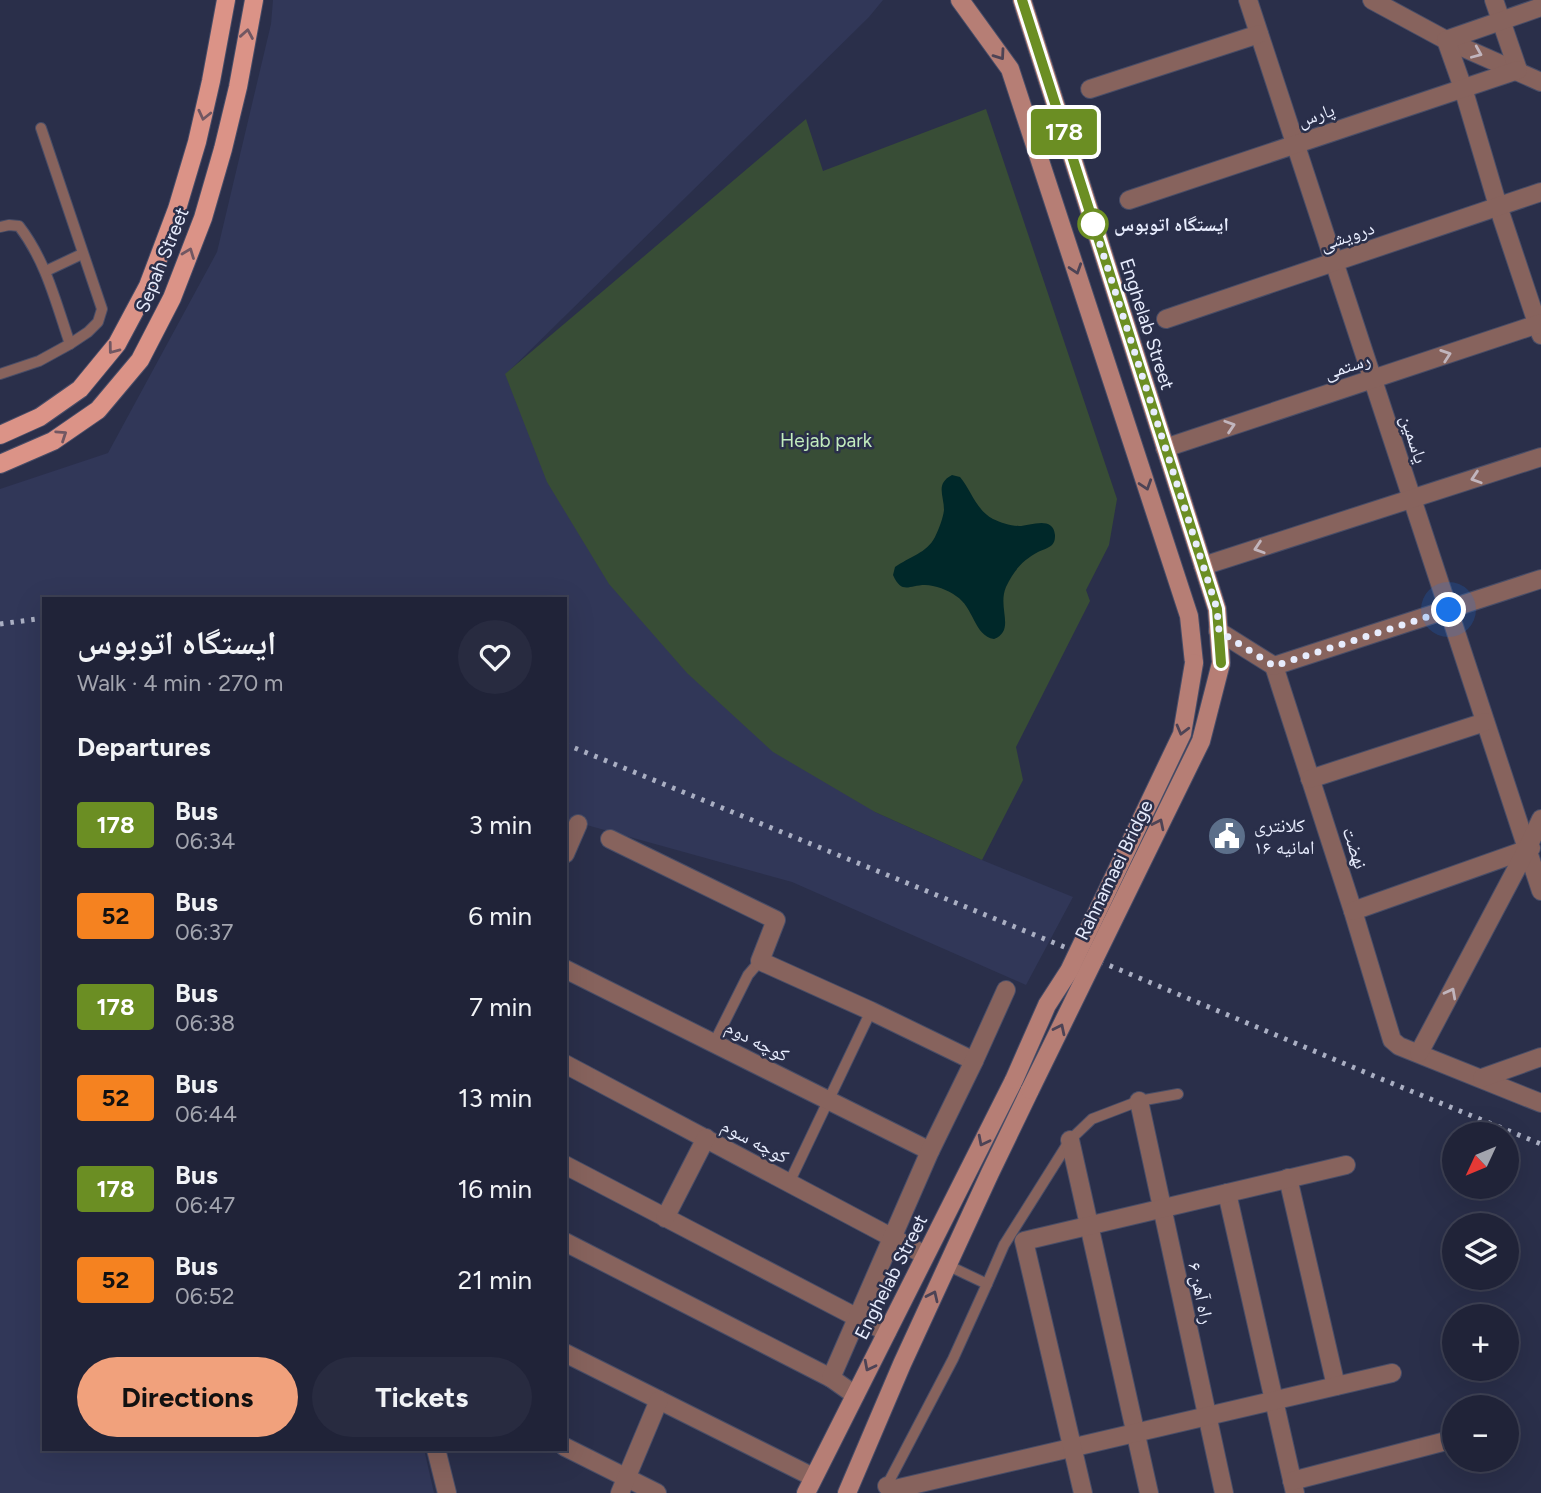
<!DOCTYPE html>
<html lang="en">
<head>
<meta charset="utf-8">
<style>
  body { margin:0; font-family:Figtree,"Noto Naskh Arabic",sans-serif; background:#282b40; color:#f1f3f6; height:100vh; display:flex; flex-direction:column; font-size:26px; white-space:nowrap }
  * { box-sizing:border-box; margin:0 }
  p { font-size:23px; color:#a2a4ae }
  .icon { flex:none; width:38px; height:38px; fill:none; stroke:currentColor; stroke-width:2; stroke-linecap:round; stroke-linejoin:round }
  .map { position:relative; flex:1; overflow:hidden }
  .details { position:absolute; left:42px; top:597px; width:525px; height:854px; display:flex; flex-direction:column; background:#202338; border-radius:0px; box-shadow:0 7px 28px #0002,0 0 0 2px #3d4053 }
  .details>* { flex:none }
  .badge { padding:0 14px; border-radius:5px; font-size:24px; line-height:46px }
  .needle { width:46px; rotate:226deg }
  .tools { position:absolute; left:1442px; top:1122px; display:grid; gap:14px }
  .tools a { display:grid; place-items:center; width:77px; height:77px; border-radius:50%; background:#202338; box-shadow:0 7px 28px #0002,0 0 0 2px #3d4053; font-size:35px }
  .you { position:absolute; width:35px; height:35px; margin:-18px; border:5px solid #fff; border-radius:50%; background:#1a73e8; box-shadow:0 0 0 10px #1a73e833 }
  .map>.badge { position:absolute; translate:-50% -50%; box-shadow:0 0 0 4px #fff }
  h2 { padding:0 35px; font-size:26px; line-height:63px }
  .round { display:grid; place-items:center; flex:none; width:74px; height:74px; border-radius:37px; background:#282b40 }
  .summary { display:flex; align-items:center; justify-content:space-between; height:119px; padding:0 35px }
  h1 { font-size:33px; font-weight:700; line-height:52px }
  .cta { display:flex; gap:14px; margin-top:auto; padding:14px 35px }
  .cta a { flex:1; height:80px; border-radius:42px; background:#f1a17c; color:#111; font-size:28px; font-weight:700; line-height:80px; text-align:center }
  .cta a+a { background:#282b40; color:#f1f3f6 }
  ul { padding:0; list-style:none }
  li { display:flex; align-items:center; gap:21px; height:91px; padding:0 35px }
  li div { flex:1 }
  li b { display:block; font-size:26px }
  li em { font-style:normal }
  li .badge { min-width:77px; font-weight:700; text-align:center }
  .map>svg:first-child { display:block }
  .built { fill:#313758 }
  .green { fill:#384d36 }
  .water { fill:#002829 }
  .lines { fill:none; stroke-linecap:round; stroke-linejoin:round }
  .service-casing { stroke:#484d67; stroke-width:12 }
  .minor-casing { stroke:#484d67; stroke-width:20 }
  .tertiary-casing { stroke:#484d67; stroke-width:20 }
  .secondary-casing { stroke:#484d67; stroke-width:20 }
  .primary-casing { stroke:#484d67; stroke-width:20 }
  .service { stroke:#87635d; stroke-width:10 }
  .minor { stroke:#87635d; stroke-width:18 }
  .tertiary { stroke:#87635d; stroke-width:18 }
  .secondary { stroke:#b67e75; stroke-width:18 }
  .primary { stroke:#db9387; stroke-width:18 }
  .rail { stroke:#aaafc3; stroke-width:5; stroke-dasharray:3.5 7; stroke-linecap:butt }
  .secondary-bridge-casing { stroke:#484d67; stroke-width:20; stroke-linecap:butt }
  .secondary-bridge { stroke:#b67e75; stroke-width:18 }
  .oneway { stroke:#715762 }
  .oneway2 { stroke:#c1b5bd }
  .oneway3 { stroke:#4d4355 }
  .line-casing { stroke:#fff; stroke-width:16 }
  .line { stroke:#6b8e23; stroke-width:10 }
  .walk { stroke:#e7ecfd; stroke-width:7; stroke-dasharray:0 12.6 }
  .stop-dot { fill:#fff; stroke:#6b8e23; stroke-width:3.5 }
  .labels { text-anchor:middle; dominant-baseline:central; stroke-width:5; stroke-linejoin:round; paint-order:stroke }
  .street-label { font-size:19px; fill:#e7ecfd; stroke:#2a2f4a }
  .stop-label { font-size:19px; font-weight:bold; fill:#e7ecfd; stroke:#2a2f4a; text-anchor:start }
  .park-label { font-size:19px; fill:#c2ebbd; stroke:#2a2f4a }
  .poi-label { font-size:19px; fill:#e7ecfd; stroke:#2a2f4a; text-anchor:start }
</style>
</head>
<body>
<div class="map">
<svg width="1541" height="1493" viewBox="0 0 1541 1493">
  <rect width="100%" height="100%" fill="#2a2f4a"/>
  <!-- built -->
  <polygon class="built" points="273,0 883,0 869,17 506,374 875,812 982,860 1073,897 1026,985 792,882 565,819 565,598 44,598 44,1449 424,1449 434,1493 0,1493 0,489 108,453 217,252 271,24"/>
  <!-- green -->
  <polygon class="green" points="986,109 1117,499 1109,545 1086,590 1090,601 1016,747 1023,780 982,860 875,812 773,752 687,673 609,584 547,482 505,374 806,119 823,171"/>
  <!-- water -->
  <path class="water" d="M952,475L960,477C971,490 976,510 993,519C999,522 1011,526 1019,526C1030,526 1053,515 1055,535C1055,538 1055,542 1052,545C1049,548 1042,550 1038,552C1022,561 1014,570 1006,587C997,608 1016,630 994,639C974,636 974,607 956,596C948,590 935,585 925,585C909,585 902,595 893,575L895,567C909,557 927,553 935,537C939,529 943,518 944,510C944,495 935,484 952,475Z"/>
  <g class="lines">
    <defs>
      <g id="service">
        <path d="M0,227L9,225L19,226C46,261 56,303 70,344"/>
        <polyline points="46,271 82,254"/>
        <polyline points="0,374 39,361 70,344 88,332 98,322 102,309 41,128"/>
        <polyline points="714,1043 748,975 760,961"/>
        <polyline points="789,1183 871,1011"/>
        <polyline points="987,1284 1004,1245 1070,1140 1092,1119 1139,1101 1178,1094"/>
        <polyline points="885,1489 953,1359 987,1284 947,1265"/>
      </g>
      <g id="minor">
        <polyline points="1248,0 1541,891"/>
        <polyline points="1372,0 1446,40 1541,82"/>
        <polyline points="1494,0 1518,70"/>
        <polyline points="1541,7 1446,40 1463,88 1498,206 1541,335"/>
        <polyline points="1090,89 1259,34"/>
        <polyline points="1129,200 1518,70"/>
        <polyline points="1166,319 1541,192"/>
        <polyline points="1165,448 1541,323"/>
        <polyline points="1203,566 1541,457"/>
        <polyline points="1218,631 1274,666"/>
        <polyline points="1274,666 1353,911 1392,1040 1399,1046 1541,1103"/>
        <polyline points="1274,666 1541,579"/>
        <polyline points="1310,779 1485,722"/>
        <polyline points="610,839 776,920 760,961 871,1011 974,1061"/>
        <polyline points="565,854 578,824"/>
        <polyline points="1353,911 1531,848"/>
        <polyline points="565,969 930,1151"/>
        <polyline points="1419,1053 1527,849 1541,819"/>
        <polyline points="565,1064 925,1255"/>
        <polyline points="1139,1101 1224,1493"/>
        <polyline points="1070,1140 1149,1493"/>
        <polyline points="565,1165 858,1318 887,1332"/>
        <polyline points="1288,1178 1336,1386"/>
        <polyline points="1227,1193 1295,1493"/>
        <polyline points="665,1218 706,1138"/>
        <polyline points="565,1242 831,1378"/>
        <polyline points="565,1353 813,1477"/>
        <polyline points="855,1395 831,1378 930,1151 974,1061 1006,990"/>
        <polyline points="565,1447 657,1493"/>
        <polyline points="436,1449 447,1493"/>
        <polyline points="1292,1481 1454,1439"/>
        <polyline points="887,1486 895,1489 1392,1373"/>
        <polyline points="620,1493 659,1400"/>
        <polyline points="1083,1493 1024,1241 1346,1165"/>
      </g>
      <polyline id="tertiary" points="1482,1078 1541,1057"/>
      <g id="secondary">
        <polyline points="960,0 1010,69 1189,616 1194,663"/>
        <polyline points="1022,0 1217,609 1221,663"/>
        <polyline points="806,1493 1014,1080"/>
        <polyline points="847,1493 902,1364 990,1173 1030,1090"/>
      </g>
      <g id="primary">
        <polyline points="0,435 40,417 80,389 117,344 148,286 177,209 197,142 211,81 226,0"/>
        <polyline points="0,464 53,441 98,410 140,360 172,298 203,218 223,149 238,87 254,0"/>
      </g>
    </defs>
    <!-- service casing -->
    <use href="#service" class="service-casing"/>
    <!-- minor casing -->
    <use href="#minor" class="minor-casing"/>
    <!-- tertiary casing -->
    <use href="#tertiary" class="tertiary-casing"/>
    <!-- secondary casing -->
    <use href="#secondary" class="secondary-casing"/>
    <!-- primary casing -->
    <use href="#primary" class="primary-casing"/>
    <!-- service -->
    <use href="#service" class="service"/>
    <!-- minor -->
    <use href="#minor" class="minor"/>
    <!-- tertiary -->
    <use href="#tertiary" class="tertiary"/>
    <!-- secondary -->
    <use href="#secondary" class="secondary"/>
    <!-- primary -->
    <use href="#primary" class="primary"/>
    <!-- rail -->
    <g class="rail">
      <polyline points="0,624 44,618"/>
      <polyline points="565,744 1089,957 1374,1076 1541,1144"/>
    </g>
    <defs>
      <g id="secondary-bridge">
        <polyline points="1014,1080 1047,1005 1069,971 1182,734 1194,663"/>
        <polyline points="1030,1090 1201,741 1221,663"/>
      </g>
    </defs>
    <!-- secondary-bridge casing -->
    <use href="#secondary-bridge" class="secondary-bridge-casing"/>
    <!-- secondary-bridge -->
    <use href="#secondary-bridge" class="secondary-bridge"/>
  </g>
  <!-- one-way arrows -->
  <defs><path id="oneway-chevron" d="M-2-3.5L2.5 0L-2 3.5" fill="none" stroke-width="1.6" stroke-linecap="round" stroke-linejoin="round" transform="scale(1.75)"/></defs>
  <g class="oneway">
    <use href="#oneway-chevron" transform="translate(247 34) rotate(-80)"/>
    <use href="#oneway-chevron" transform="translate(204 115) rotate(103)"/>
    <use href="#oneway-chevron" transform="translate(189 253) rotate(-69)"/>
    <use href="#oneway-chevron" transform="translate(113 349) rotate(127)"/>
    <use href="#oneway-chevron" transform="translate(62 435) rotate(-34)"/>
  </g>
  <g class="oneway2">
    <use href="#oneway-chevron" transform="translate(1477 53) rotate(23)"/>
    <use href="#oneway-chevron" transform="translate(1446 355) rotate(-19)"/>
    <use href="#oneway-chevron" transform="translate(1230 426) rotate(-18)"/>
    <use href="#oneway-chevron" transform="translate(1476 478) rotate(162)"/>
    <use href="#oneway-chevron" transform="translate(1259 548) rotate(162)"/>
    <use href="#oneway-chevron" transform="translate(1451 993) rotate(-62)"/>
  </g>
  <g class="oneway3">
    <use href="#oneway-chevron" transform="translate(1000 55) rotate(55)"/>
    <use href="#oneway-chevron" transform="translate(1076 269) rotate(72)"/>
    <use href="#oneway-chevron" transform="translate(1146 485) rotate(72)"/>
    <use href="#oneway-chevron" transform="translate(1182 730) rotate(105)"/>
    <use href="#oneway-chevron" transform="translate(1159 824) rotate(-64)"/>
    <use href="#oneway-chevron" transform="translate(1060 1029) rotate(-64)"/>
    <use href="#oneway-chevron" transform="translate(983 1141) rotate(117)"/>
    <use href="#oneway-chevron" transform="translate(933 1296) rotate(-65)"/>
    <use href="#oneway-chevron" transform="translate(869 1366) rotate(117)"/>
  </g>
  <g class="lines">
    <defs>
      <polyline id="line" points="1022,0 1217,609 1221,663"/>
    </defs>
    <!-- line casing -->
    <use href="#line" class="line-casing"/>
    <!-- line -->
    <use href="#line" class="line"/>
    <!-- walk -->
    <polyline class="walk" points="1093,224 1091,216 1217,609 1219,631 1274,666 1449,610"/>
  </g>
  <!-- icons -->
  <defs>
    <symbol id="civic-disc" viewBox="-11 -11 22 22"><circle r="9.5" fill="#5c6f8a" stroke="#2a2f4a"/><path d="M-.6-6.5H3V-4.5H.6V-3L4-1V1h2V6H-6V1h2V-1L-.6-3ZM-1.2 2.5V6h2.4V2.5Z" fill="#fff"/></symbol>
  </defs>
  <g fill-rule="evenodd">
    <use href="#civic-disc" x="1205" y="814" width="44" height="44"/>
  </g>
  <!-- markers -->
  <circle class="stop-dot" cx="1093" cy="224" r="14"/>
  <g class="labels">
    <!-- street labels -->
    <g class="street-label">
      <text transform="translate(1316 115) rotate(-19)">پارس</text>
      <text transform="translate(1347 236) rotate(-19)">درویشی</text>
      <text transform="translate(162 260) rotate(-68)">Sepah Street</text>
      <text transform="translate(1147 324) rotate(72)">Enghelab Street</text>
      <text transform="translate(1347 366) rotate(-18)">رستمی</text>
      <text transform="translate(1414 439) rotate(72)">یاسمین</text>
      <text transform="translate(1355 848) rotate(72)">نهضت</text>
      <text transform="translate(1114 870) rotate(-64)">Rahnamaei Bridge</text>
      <text transform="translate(757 1041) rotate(27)">کوچه دوم</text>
      <text transform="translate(755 1141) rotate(28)">کوچه سوم</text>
      <text transform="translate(891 1277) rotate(-63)">Enghelab Street</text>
      <text transform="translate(1201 1293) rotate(78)">راه آهن ۶</text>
    </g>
    <!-- stop labels -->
    <g class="stop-label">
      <text x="1114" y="224">ایستگاه اتوبوس</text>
    </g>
    <!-- park labels -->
    <g class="park-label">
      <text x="826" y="440">Hejab park</text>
    </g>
    <!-- poi labels -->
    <g class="poi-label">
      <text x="1254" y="825">کلانتری<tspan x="1254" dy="22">۱۶ امانیه</tspan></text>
    </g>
  </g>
</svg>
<div class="tools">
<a><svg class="needle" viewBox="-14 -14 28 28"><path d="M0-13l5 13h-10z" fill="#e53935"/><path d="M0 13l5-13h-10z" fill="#a2a4ae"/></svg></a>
<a><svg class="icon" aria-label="layers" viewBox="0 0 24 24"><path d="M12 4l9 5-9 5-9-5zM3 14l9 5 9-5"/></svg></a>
<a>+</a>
<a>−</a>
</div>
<div class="you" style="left:1449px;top:610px"></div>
<b class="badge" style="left:1064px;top:132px;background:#6b8e23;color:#fff">178</b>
<section class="details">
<div class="summary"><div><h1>ایستگاه اتوبوس</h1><p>Walk · 4 min · 270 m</p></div><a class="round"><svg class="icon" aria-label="heart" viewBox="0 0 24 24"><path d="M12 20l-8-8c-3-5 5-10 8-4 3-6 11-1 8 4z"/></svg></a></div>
<h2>Departures</h2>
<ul>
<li><span class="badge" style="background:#6b8e23;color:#fff">178</span><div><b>Bus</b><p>06:34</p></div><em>3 min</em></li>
<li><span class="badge" style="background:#f58220;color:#111">52</span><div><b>Bus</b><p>06:37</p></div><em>6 min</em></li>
<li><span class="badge" style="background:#6b8e23;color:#fff">178</span><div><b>Bus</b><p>06:38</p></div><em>7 min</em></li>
<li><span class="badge" style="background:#f58220;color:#111">52</span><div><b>Bus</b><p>06:44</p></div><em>13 min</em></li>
<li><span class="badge" style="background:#6b8e23;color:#fff">178</span><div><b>Bus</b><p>06:47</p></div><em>16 min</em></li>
<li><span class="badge" style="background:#f58220;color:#111">52</span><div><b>Bus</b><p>06:52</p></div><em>21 min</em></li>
</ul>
<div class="cta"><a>Directions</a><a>Tickets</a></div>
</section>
</div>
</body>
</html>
